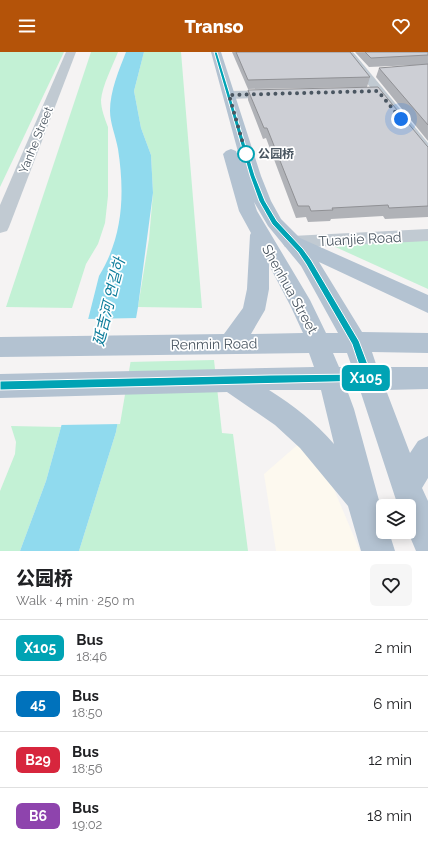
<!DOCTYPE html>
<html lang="en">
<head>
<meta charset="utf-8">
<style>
  body { margin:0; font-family:Raleway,"Noto Sans SC","Noto Sans KR",sans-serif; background:#f6f6f6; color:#202124; height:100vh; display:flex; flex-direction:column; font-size:15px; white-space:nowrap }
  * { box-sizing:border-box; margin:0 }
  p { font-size:13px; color:#757577 }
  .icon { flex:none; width:22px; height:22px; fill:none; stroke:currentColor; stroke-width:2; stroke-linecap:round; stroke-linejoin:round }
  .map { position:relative; height:499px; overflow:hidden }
  .side { display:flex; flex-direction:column; background:#fff; flex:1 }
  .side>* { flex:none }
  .badge { padding:0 8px; border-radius:6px; font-size:14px; line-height:26px }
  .fabs { position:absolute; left:376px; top:447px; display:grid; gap:8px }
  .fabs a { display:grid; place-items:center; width:40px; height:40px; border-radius:6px; background:#fff; box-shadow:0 2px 10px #0003; font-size:20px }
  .you { position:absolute; width:20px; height:20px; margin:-10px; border:3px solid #fff; border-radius:50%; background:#1a73e8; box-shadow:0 0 0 6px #1a73e833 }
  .map>.badge { position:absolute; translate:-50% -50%; box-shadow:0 0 0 2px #fff }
  .round { display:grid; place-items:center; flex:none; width:42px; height:42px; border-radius:6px; background:#f6f6f6 }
  .headline { display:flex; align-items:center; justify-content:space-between; height:68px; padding:0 16px }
  h1 { font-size:19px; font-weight:800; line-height:30px }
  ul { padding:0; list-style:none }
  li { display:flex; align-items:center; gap:12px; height:56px; padding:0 16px; border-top:1px solid #e0e0e0 }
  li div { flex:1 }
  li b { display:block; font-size:15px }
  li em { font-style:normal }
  li .badge { min-width:44px; font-weight:700; text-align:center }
  header { display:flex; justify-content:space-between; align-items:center; height:52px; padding:0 16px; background:#b45309; color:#fff; font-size:18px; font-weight:800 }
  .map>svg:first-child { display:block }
  .commercial { fill:#fdf9ef }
  .green { fill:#c3f1d5 }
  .water { fill:#90daee }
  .pier { fill:#f5f3f3 }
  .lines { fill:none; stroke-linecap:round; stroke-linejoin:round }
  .minor { fill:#c1cad2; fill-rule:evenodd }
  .major { fill:#b3c2d1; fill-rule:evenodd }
  .wall { fill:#b0b2b7 }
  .building { fill:#cdcfd5; stroke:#909195 }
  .line { fill:#00a3b4; stroke:#fff }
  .walk { stroke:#4a5661; stroke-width:4; stroke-dasharray:0 7.2 }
  .stop-dot { fill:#fff; stroke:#00a3b4; stroke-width:2 }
  .labels { text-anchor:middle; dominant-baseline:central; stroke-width:3.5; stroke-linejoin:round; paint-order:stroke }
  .far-street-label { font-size:12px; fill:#4a5661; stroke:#fff }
  .far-stop-label { font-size:12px; font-weight:bold; fill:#4a5661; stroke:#fff; text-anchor:start }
  .street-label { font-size:14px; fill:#4a5661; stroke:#fff }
  .water-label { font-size:15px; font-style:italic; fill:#0c7c9b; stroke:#fff }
</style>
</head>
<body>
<header><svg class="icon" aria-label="menu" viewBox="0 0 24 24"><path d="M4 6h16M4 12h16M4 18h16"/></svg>Transo<svg class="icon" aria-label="heart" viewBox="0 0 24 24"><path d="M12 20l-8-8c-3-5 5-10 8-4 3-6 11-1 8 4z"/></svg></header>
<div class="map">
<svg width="428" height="499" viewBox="0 0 428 499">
  <rect width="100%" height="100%" fill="#f5f3f3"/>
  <!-- commercial -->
  <polygon class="commercial" points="303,388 328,423 360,499 276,499 264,422"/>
  <!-- green -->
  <g class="green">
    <polygon points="0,0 64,0 0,135"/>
    <path d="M91,0H118C113,13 102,34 101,48C101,57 105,67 108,75V144L105,171L98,192L86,212L72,256L6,255Z"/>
    <polygon points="144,0 181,0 202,256 138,255 149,187 153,141 151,103 141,76 134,39"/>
    <polygon points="428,188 428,237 331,193"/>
    <polygon points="214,308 222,381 233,382 248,499 79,499 116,380 128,310"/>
    <polygon points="11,374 61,375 46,429 20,499 0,499 0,439 15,402 16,390"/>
  </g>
  <!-- water -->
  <path class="water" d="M126,0H144L134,39L141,76L151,103L153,141L138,255L116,380L79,499H20L46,429L61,375L99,224C123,185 125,142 118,97C116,85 110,71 110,59C110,39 119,18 126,0Z"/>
  <!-- pier -->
  <polygon class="pier" points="138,266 120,372 60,373 86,267"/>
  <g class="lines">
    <!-- minor -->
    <g class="minor">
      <polygon points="66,0 76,0 9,175 7,179 0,181 0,153"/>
      <polygon points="343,0 353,0 428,91 428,105 423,104"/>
      <polygon points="277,38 281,39 283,42 281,45 229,47 225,46 223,43 225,40 229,39"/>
      <polygon points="428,177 428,189 292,196 285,195 282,190 285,185 292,184"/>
    </g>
    <!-- major -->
    <path class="major" d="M211,0H221L261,124L271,149L281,167L300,186L428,243V261L319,210L362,280L428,281V301L372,300L377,315H428V337L386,338L410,401L418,389L428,384V426L422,436L428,449V499H416L408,480L409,454H398L360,338H347L354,357L383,463V480H389L395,499H361L348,454L300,396L275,373L227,340L0,346V322L314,315L309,301L0,305V285L224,282L243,256L247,237L250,183L251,181L239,159L223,102L226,99L231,97L236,99L241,111ZM254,150L268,174L301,214L338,281H326L310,248L257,159ZM269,213L291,255L303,281L251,282L265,258L269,237ZM333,301H347L352,315H339ZM269,338H321L334,392C315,370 294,354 269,338Z"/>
  </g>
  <!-- wall -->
  <g class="wall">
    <polygon points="232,0 350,0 370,25 367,35 248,37"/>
    <polygon points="355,0 428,0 428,89 376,25 379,16 415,13 369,15"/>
    <polygon points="248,38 428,95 428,165 385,167 383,164 331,167 330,169 308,170 306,165 296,166 266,86 263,87 248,48"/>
  </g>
  <!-- building -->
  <g class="building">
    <polygon points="236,0 350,0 370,25 248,28"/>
    <polygon points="365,0 428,0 428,3 371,6"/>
    <polygon points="428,12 428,73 379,16"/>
    <polygon points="378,35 427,94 428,95 428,154 389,156 388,153 332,156 333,158 311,159 309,154 298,154 267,76 264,76 248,38"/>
  </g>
  <!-- line -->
  <polygon class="line" points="214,0 217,0 255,124 265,149 277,169 303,197 311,208 359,289 373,326 371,329 0,338 0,329 270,323 362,322 352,292 306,212 298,200 272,172 259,149 250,124"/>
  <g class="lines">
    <!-- walk -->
    <polyline class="walk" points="246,102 248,109 229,43 378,39 401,67"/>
  </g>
  <!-- markers -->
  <circle class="stop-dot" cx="246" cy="102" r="8"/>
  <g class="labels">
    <!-- far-street labels -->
    <g class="far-street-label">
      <text transform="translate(36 88) rotate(-68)">Yanhe Street</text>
    </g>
    <!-- far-stop labels -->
    <g class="far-stop-label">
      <text x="258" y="102">公园桥</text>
    </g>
    <!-- street labels -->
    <g class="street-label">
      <text transform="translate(360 187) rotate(-3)">Tuanjie Road</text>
      <text transform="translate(290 237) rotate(61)">Shenhua Street</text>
      <text transform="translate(214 292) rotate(-1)">Renmin Road</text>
    </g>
    <!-- water labels -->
    <g class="water-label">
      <text transform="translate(109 250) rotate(-76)">延吉河 연길하</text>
    </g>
  </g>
</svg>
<div class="fabs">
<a><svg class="icon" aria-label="layers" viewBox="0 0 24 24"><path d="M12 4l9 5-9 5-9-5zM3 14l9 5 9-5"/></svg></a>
</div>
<div class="you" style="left:401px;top:67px"></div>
<b class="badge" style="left:366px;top:326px;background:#00a3b4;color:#fff">X105</b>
</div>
<section class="side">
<div class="headline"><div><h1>公园桥</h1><p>Walk · 4 min · 250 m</p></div><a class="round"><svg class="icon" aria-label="heart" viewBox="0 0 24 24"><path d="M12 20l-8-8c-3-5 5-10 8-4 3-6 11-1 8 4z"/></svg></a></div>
<ul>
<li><span class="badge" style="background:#00a3b4;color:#fff">X105</span><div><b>Bus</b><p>18:46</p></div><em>2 min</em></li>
<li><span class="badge" style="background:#0072bc;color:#fff">45</span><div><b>Bus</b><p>18:50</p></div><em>6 min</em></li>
<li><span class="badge" style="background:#d7263d;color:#fff">B29</span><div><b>Bus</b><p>18:56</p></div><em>12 min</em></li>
<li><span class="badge" style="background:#8e44ad;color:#fff">B6</span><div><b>Bus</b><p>19:02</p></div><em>18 min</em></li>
</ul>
</section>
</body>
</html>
